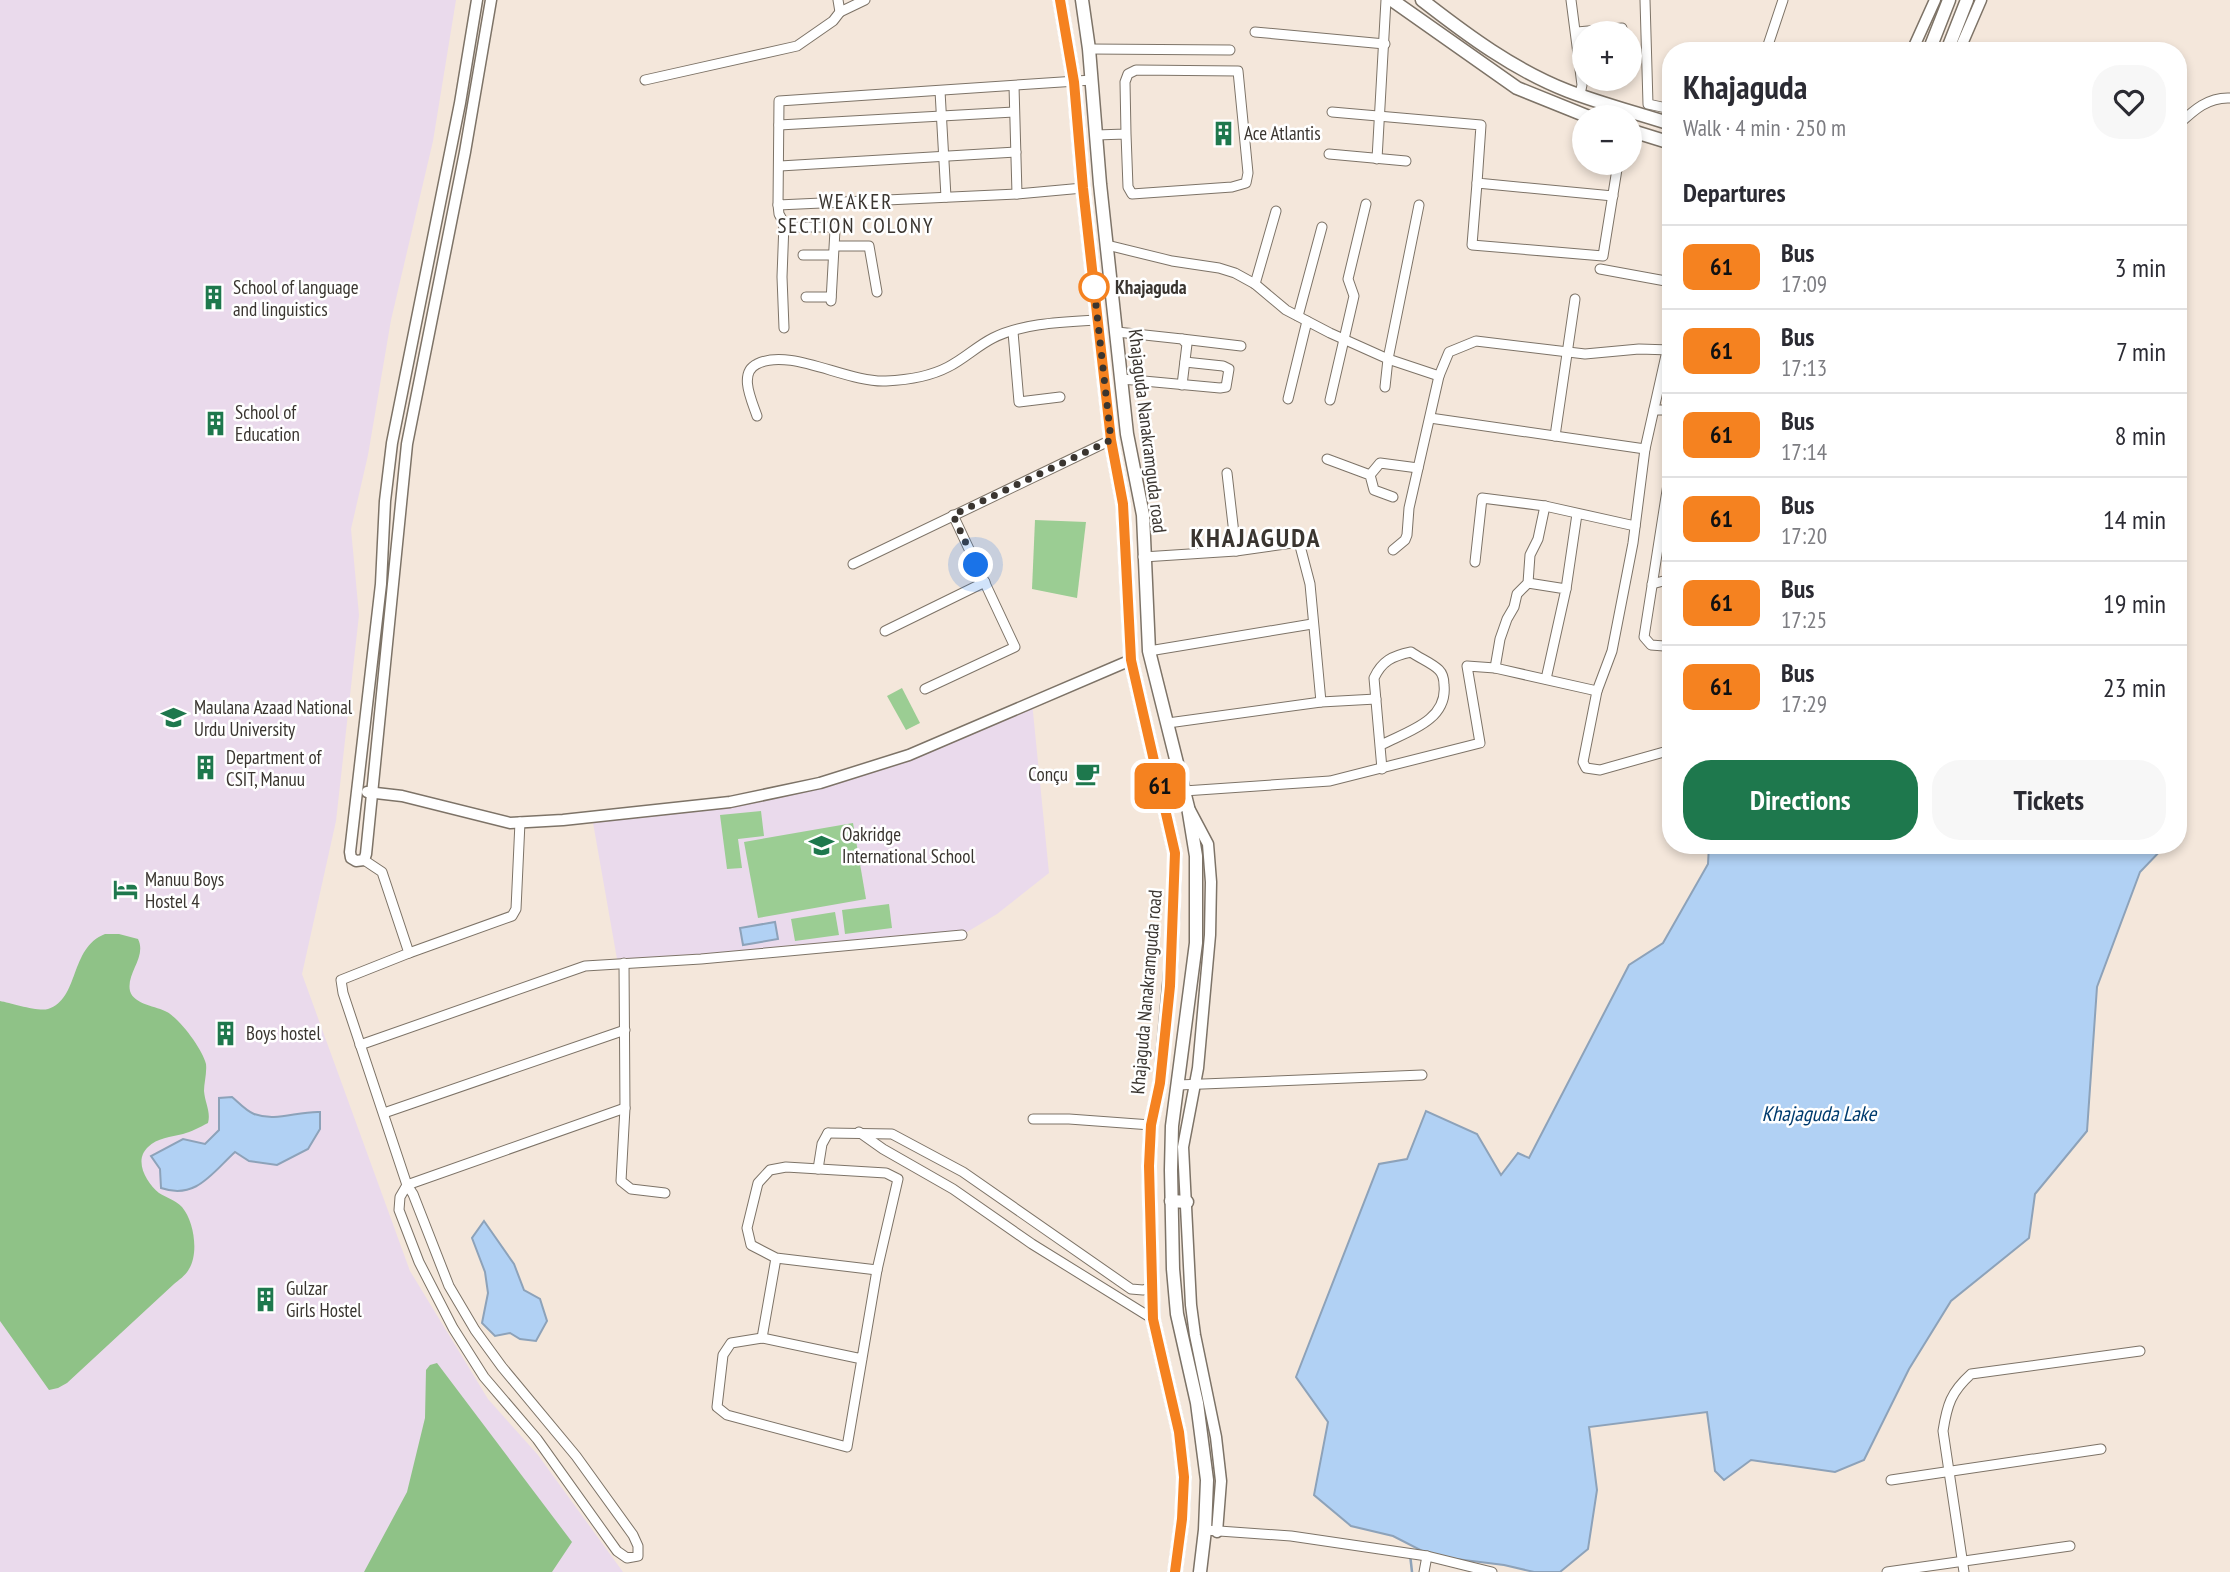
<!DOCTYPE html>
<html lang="en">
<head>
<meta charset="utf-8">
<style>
  body { margin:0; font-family:"PT Sans Narrow",sans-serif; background:#f7f7f7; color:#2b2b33; height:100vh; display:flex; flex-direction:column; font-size:26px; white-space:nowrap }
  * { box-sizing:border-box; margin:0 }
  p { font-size:23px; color:#7c7c81 }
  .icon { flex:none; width:38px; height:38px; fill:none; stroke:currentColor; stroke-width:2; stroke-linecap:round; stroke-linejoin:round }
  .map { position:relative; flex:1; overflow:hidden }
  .details { position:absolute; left:1662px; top:42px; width:525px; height:812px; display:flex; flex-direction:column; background:#fff; border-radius:28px; box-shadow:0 4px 10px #0003 }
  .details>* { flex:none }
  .badge { padding:0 14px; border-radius:10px; font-size:24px; line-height:46px }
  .tools { position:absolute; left:1572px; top:21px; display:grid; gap:14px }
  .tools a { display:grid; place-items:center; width:70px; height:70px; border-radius:50%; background:#fff; box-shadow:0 4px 10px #0003; font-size:35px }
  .you { position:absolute; width:35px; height:35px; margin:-18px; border:5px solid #fff; border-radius:50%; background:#1a73e8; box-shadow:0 0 0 10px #1a73e833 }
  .map>.badge { position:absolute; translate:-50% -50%; box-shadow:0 0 0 4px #fff }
  h2 { padding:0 21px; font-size:26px; line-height:63px }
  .round { display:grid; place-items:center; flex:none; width:74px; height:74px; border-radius:28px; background:#f7f7f7 }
  .head { display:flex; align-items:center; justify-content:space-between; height:119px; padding:0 21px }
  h1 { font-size:33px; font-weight:700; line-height:52px }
  .primary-button { display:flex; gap:14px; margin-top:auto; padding:14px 21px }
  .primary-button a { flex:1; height:80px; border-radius:28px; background:#1e784d; color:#fff; font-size:28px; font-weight:700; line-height:80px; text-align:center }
  .primary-button a+a { background:#f7f7f7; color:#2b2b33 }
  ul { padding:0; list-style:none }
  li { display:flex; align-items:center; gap:21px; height:84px; padding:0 21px; border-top:2px solid #e1e1e2 }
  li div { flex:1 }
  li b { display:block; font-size:26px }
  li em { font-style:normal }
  li .badge { min-width:77px; font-weight:700; text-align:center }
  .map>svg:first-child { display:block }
  .education { fill:#eadaec }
  .green { fill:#9bcd93 }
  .forest { fill:#8fc287 }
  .water { fill:#b1d1f4; stroke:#8da2b9; stroke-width:2 }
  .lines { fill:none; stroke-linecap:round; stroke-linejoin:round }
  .stream { stroke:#8da2b9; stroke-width:2.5 }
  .minor-casing { stroke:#7d7367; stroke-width:11 }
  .tertiary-casing { stroke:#7d7367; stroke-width:13 }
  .secondary-casing { stroke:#7d7367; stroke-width:15 }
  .minor { stroke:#fff; stroke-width:9 }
  .tertiary { stroke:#fff; stroke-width:10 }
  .secondary { stroke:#fff; stroke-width:12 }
  .line-casing { stroke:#fff; stroke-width:16 }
  .line { stroke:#f58220; stroke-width:10 }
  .walk { stroke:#3a3530; stroke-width:7; stroke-dasharray:0 12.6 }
  .stop-dot { fill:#fff; stroke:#f58220; stroke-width:3.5 }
  .labels { text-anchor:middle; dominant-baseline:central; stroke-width:5; stroke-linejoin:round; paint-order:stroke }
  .poi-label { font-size:19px; fill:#3a3530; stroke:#fff; text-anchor:start }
  .stop-label { font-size:19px; font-weight:bold; fill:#3a3530; stroke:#fff; text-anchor:start }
  .street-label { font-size:19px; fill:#3a3530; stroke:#fff }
  .neighbourhood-label { font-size:21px; letter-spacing:2px; fill:#3a3530; stroke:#fff }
  .water-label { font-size:21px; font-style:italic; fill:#003b6e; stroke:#fff }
  .district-label { font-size:26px; font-weight:bold; letter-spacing:2px; fill:#3a3530; stroke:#fff }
</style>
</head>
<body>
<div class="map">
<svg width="2230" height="1572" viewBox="0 0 2230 1572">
  <rect width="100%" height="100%" fill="#f4e7db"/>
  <!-- education -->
  <g class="education">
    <polygon points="0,0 456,0 433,141 391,320 368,455 351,529 359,615 336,821 302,974 410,1271 488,1399 538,1455 623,1572 0,1572"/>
    <polygon points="1032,702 1049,873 997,914 962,935 624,963 617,959 592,817 730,802 909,755"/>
  </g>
  <!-- green -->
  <g class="green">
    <polygon points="1035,520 1086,522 1077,598 1032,589"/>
    <polygon points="902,688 920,723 906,730 887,696"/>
    <polygon points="761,811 764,836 738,839 742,868 727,869 720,815"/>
    <polygon points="853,823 866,899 758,918 744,842"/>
    <polygon points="889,904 892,928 845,934 842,910"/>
    <polygon points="835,912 839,935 795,941 791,919"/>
  </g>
  <!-- forest -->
  <g class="forest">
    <path d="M105,934H119L138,939C147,957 126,973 130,991C134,1005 157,1006 167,1012C180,1019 203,1050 206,1064C207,1073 204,1083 204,1091C205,1103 211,1112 208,1123C200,1127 191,1132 183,1134C171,1137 157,1138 148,1147C133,1161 147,1183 159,1193C167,1198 175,1200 182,1207C194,1221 199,1253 189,1269C186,1275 179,1280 174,1284L67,1383L58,1388L49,1390L0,1321V1001C11,1003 38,1012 48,1009C80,999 69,948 105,934Z"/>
    <polygon points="437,1363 572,1542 552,1572 364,1572 407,1492 425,1418 426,1370 430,1365"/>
  </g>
  <!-- water -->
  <g class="water">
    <polygon points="1709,845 2166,845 2140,872 2097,987 2087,1131 2035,1194 2029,1238 1951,1301 1909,1369 1864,1460 1835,1472 1751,1460 1724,1480 1715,1471 1707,1412 1589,1427 1597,1490 1588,1549 1560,1572 1534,1572 1504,1565 1432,1556 1393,1536 1351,1526 1314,1495 1328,1422 1296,1377 1379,1164 1407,1159 1426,1111 1477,1134 1501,1175 1518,1153 1529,1158 1629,965 1663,943 1708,864"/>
    <polygon points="775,922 778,939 743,945 740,928"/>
    <path d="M232,1097C238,1102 246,1111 254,1114C276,1122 297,1111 320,1112V1129L308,1149L277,1165L249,1161L235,1152C212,1173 196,1200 161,1188L160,1169L151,1156L183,1139L205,1144L219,1130V1098Z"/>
    <polygon points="484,1221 514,1264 524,1290 540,1299 547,1321 536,1341 520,1339 510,1333 495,1336 482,1323 488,1293 485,1272 472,1238"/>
  </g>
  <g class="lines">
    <!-- stream -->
    <polyline class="stream" points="1410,1554 1412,1572"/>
    <defs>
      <g id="minor">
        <polyline points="838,0 840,12 865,0"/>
        <polyline points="1571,0 1582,85 1580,94"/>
        <polyline points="1645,0 1648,104 1671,109"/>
        <polyline points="1255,32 1385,44"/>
        <polyline points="1577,32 1622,28"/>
        <polyline points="1089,49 1230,50"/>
        <polyline points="1766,51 1783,0"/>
        <polyline points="645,80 797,46 833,21 840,12"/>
        <polyline points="1014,86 1017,194"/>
        <polyline points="940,91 946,197"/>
        <polyline points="1332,112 1481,125 1477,183 1613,196"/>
        <path d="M2179,124C2194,110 2208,97 2230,98"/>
        <polyline points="779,125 1014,112"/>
        <polyline points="1096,135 1126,134 1125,82 1128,74 1136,70 1238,71 1248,173 1246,183 1232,187 1132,194 1128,187 1126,134"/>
        <polyline points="1329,154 1406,161"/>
        <polyline points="1377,159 1386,0"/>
        <polyline points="780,166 1016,152"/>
        <polyline points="1477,183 1472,245 1603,256 1618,163"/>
        <polyline points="1083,188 1017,194 778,205 779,101 1092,80"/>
        <polyline points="778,205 779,214 784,223 782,277 784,328"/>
        <polyline points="784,227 832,227 835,230 831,301"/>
        <polyline points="1107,245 1172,261 1219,268 1235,273 1255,284 1286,310 1330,333 1388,359 1439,376"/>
        <polyline points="835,246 869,246 877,292"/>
        <polyline points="803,255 833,255"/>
        <polyline points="1600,269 1671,282"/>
        <polyline points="1255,284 1276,211"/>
        <polyline points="806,297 831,297"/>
        <polyline points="1298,316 1322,227"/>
        <polyline points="1013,332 1019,402 1060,397"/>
        <polyline points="1117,332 1182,339 1187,344 1182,385"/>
        <polyline points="1671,333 1645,449 1633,543 1612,651 1597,691 1583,762 1586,768 1600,770 1671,750"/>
        <polyline points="1182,339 1241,346"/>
        <polyline points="1122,379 1220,388 1226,387 1229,369 1223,366 1185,362"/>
        <polyline points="1385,387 1388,359 1419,205"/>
        <polyline points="1288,399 1307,321"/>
        <polyline points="1330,400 1354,296 1348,279 1366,204"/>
        <polyline points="1654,410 1671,410"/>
        <path d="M757,416C752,401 738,373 757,364C790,347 847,383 886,381C907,380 929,377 948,367C964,359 977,346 993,338C1023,323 1064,322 1097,320"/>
        <polyline points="1430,418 1645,449"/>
        <polyline points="1555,436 1575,299"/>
        <polyline points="1327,459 1370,475 1374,490 1393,497"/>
        <polyline points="1671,465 1644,637 1651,645 1664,646 1671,643"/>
        <polyline points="1227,473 1236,551"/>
        <polyline points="1370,475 1380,463 1418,468"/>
        <polyline points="1393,550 1405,540 1407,535 1409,508 1439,376 1449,352 1476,341 1585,354 1639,349 1671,350"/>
        <polyline points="1143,557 1236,551 1299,542 1310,584 1321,702"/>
        <polyline points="1475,562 1482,498 1545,506 1635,526"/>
        <polyline points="853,564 1111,440"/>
        <polyline points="1528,583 1566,589 1546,679"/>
        <polyline points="1652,584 1671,579"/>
        <polyline points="1566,589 1577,514"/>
        <polyline points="885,631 985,582"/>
        <polyline points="1149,651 1312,624"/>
        <polyline points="1495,668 1500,639 1507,619 1514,607 1517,594 1528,583 1530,555 1538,539 1545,506"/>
        <polyline points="925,689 1015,647 953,515"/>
        <polyline points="1168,723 1321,702 1376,699"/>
        <path d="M1381,745C1406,732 1448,721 1444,685C1444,680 1443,674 1439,670C1432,663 1419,658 1411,652C1392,656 1382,661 1374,678L1382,769"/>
        <polyline points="1184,791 1330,781 1480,743 1467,666 1495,668 1597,691"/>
        <polyline points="364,860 382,872 409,953 341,980 343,993 407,1185 413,1194 449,1286 475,1330 502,1367 576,1456 633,1535 638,1546 638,1556 627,1558 617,1551 537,1439 484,1377 453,1328 419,1262 399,1210 400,1197 407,1185 625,1108"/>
        <polyline points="409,953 512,916 516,909 520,822"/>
        <polyline points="624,963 625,1108 621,1181 631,1189 665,1193"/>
        <polyline points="360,1045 585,966 701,959 962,935"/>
        <polyline points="1178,1085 1422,1075"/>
        <polyline points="384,1113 625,1030"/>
        <polyline points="1033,1119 1069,1119 1151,1125"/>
        <polyline points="859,1132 883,1149 953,1189 1032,1244 1153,1319"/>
        <polyline points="828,1133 892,1134 963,1172 1131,1289 1143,1290 1153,1287"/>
        <polyline points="818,1169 822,1144 828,1133"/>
        <polyline points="762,1338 776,1258 877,1270 898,1179 886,1173 786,1167 770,1170 758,1183 747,1228 751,1245 776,1258"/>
        <polyline points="862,1359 762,1338 731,1343 723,1355 717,1407 727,1415 847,1447 877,1270"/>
        <polyline points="1891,1480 2101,1449"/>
        <polyline points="1205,1530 1291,1536 1427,1556"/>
        <polyline points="1424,1572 1427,1556 1492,1572"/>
        <polyline points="1887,1572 2070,1546"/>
        <path d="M1964,1572L1943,1431C1947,1405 1951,1392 1971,1374L2140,1351"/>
      </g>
      <g id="tertiary">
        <polyline points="477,0 460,103 392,443 385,501 381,584 350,852 351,858 356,861 364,860 366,854 407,444 465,152 491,0"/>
        <polyline points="1912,51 1935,0"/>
        <polyline points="1959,51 1981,0"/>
        <polyline points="367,792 402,796 510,823 563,820 730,802 820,783 909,755 1131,660"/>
        <polyline points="1190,810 1208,844 1211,882 1210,935 1198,1068 1183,1147 1191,1305 1195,1335 1216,1437 1221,1481 1217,1532"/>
      </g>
      <g id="secondary">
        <polyline points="1060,0 1074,82 1083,188 1111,440 1123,504 1131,660 1175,853 1171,965 1160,1083 1151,1125 1149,1166 1153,1319 1179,1432 1184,1477 1182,1519 1175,1572"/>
        <polyline points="1082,0 1089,49 1100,184 1127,434 1143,515 1149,651 1188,807 1196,856 1196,943 1172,1126 1171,1170 1173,1269 1177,1314 1197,1403 1207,1480 1205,1530 1200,1572"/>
        <polyline points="1392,0 1517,88 1589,117"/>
        <path d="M1422,0C1467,35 1514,70 1568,91C1602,104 1637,113 1671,124"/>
        <polyline points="1929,51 1949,0"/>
        <polyline points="1947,51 1967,0"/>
        <polyline points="1629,130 1671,143"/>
        <polyline points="1171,1201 1187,1202"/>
      </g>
    </defs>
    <!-- minor casing -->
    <use href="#minor" class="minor-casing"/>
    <!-- tertiary casing -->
    <use href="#tertiary" class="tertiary-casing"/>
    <!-- secondary casing -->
    <use href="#secondary" class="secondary-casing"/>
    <!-- minor -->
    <use href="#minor" class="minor"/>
    <!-- tertiary -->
    <use href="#tertiary" class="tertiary"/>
    <!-- secondary -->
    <use href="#secondary" class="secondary"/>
  </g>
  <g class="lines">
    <defs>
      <polyline id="line" points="1060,0 1074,82 1083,188 1111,440 1123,504 1131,660 1175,853 1170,986 1160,1083 1151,1125 1149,1166 1153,1319 1179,1432 1184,1477 1182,1519 1175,1572"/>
    </defs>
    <!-- line casing -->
    <use href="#line" class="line-casing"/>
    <!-- line -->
    <use href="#line" class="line"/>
    <!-- walk -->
    <polyline class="walk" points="976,565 953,515 1111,440 1094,287"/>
  </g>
  <!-- icons -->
  <defs>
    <symbol id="building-bare" viewBox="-9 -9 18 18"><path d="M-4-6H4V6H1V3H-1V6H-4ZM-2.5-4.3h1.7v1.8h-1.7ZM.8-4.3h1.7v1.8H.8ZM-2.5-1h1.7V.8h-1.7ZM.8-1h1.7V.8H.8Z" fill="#1e784d" stroke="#fff" stroke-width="2.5" paint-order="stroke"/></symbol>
    <symbol id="university-bare" viewBox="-9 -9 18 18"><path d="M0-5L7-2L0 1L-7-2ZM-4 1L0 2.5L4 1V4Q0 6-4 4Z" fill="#1e784d" stroke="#fff" stroke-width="2.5" paint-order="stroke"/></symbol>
    <symbol id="cafe-bare" viewBox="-9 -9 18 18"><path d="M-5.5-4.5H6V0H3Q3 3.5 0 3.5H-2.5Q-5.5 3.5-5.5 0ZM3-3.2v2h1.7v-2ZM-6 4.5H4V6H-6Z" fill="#1e784d" stroke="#fff" stroke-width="2.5" paint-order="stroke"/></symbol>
    <symbol id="school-bare" viewBox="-9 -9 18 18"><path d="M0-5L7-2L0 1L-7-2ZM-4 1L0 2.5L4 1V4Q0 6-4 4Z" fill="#1e784d" stroke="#fff" stroke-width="2.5" paint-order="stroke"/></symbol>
    <symbol id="hotel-bare" viewBox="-9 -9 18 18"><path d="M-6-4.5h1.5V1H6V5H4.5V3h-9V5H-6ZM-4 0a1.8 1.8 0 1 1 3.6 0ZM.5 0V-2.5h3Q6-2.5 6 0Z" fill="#1e784d" stroke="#fff" stroke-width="2.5" paint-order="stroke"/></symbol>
  </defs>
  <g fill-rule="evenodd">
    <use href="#building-bare" x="1206" y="116" width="35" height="35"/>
    <use href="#building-bare" x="196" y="280" width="35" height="35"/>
    <use href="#building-bare" x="198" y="406" width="35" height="35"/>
    <use href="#university-bare" x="156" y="700" width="35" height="35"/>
    <use href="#building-bare" x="188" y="750" width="35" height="35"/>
    <use href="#cafe-bare" x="1070" y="756" width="35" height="35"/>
    <use href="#school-bare" x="804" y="828" width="35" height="35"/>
    <use href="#hotel-bare" x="108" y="872" width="35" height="35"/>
    <use href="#building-bare" x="208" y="1016" width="35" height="35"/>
    <use href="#building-bare" x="248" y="1282" width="35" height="35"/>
  </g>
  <!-- markers -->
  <circle class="stop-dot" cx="1094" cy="287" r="14"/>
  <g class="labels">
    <!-- poi labels -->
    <g class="poi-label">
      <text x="1244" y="133">Ace Atlantis</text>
      <text x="233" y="287">School of language<tspan x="233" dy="22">and linguistics</tspan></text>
      <text x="235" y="412">School of<tspan x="235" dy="22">Education</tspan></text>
      <text x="194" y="707">Maulana Azaad National<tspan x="194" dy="22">Urdu University</tspan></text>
      <text x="226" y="757">Department of<tspan x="226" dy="22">CSIT, Manuu</tspan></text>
      <text x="1068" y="774" text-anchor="end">Conçu</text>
      <text x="842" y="834">Oakridge<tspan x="842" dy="22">International School</tspan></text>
      <text x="145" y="879">Manuu Boys<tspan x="145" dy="22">Hostel 4</tspan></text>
      <text x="246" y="1033">Boys hostel</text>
      <text x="286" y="1288">Gulzar<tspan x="286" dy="22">Girls Hostel</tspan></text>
    </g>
    <!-- stop labels -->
    <g class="stop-label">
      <text x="1115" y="287">Khajaguda</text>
    </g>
    <!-- street labels -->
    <g class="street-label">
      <text transform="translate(1148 431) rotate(83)">Khajaguda Nanakramguda road</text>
      <text transform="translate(1146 992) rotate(-85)">Khajaguda Nanakramguda road</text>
    </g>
    <!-- neighbourhood labels -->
    <g class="neighbourhood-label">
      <text x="856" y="201">WEAKER<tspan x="856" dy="24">SECTION COLONY</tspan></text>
    </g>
    <!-- water labels -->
    <g class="water-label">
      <text x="1819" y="1113">Khajaguda Lake</text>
    </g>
    <!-- district labels -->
    <g class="district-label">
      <text x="1256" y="537">KHAJAGUDA</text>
    </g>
  </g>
</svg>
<div class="tools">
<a>+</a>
<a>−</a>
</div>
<div class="you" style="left:976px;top:565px"></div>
<b class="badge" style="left:1160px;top:786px;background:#f58220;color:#111">61</b>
<section class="details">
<div class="head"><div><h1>Khajaguda</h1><p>Walk · 4 min · 250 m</p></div><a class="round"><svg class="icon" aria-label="heart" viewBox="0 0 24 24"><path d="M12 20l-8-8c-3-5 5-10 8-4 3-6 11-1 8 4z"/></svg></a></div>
<h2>Departures</h2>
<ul>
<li><span class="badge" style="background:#f58220;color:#111">61</span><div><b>Bus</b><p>17:09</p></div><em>3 min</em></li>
<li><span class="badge" style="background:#f58220;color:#111">61</span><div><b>Bus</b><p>17:13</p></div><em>7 min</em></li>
<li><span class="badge" style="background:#f58220;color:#111">61</span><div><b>Bus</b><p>17:14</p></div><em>8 min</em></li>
<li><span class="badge" style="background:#f58220;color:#111">61</span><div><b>Bus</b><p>17:20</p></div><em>14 min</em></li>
<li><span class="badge" style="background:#f58220;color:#111">61</span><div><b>Bus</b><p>17:25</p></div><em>19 min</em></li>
<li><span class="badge" style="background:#f58220;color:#111">61</span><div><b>Bus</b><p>17:29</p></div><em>23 min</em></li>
</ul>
<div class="primary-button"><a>Directions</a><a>Tickets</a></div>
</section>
</div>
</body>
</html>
